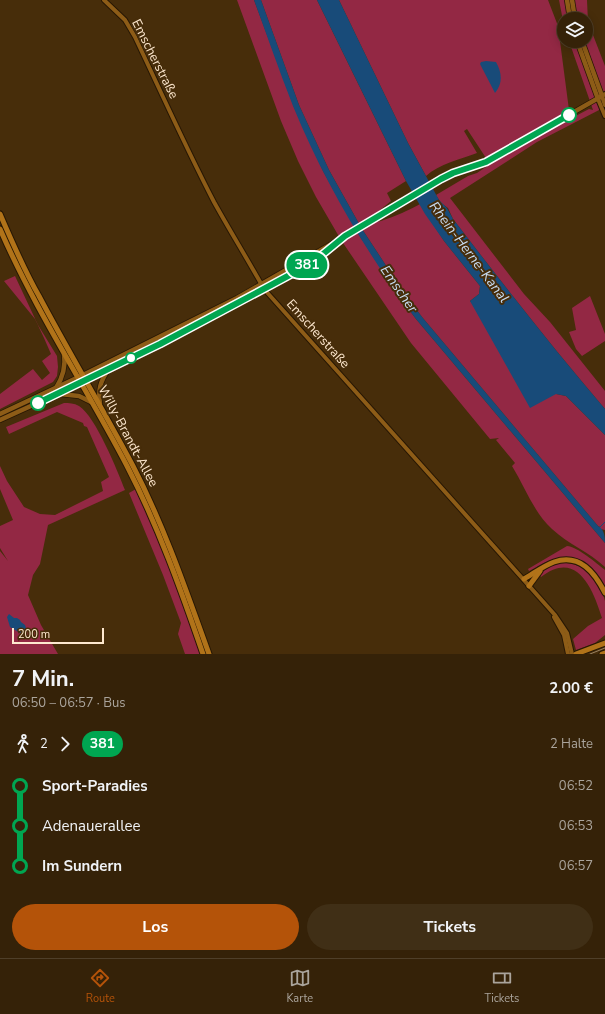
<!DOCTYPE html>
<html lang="de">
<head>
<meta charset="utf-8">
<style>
  body { margin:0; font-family:"Nunito Sans",sans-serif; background:#402f16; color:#f1f3f6; height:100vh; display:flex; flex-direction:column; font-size:15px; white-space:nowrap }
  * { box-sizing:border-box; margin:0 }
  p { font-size:13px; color:#aaa49c }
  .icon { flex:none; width:22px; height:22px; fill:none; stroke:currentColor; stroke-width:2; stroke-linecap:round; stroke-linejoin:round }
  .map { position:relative; height:654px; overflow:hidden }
  .panel { display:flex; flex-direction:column; background:#352208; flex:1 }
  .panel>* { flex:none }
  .badge { padding:0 8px; border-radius:13px; font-size:14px; line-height:26px }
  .tools { position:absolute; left:557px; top:12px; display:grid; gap:8px }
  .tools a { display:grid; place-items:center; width:36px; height:36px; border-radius:50%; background:#352208; box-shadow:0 2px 10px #0003,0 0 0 1px #4f3f29; font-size:20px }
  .scale { position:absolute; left:12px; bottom:10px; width:92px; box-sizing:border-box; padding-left:4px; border:2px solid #fee8cf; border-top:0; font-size:11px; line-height:14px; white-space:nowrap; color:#fee8cf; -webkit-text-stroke:3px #472d0a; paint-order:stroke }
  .map>.badge { position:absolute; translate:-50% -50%; box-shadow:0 0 0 2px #fff }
  .legs { display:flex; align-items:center; gap:6px; height:44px; padding:0 12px; font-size:13px }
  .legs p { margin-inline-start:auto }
  .head { display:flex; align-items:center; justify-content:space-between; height:68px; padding:0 12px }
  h1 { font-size:22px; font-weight:700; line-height:30px }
  .cta { display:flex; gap:8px; margin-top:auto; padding:8px 12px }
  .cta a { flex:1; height:46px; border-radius:24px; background:#b45309; color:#fff; font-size:16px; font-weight:700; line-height:46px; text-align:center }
  .cta a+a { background:#402f16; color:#f1f3f6 }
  ul { padding:0 12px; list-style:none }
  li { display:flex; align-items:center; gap:14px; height:40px; font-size:15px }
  li i { display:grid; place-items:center; width:6px; height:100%; margin:0 5px; background:currentColor }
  li i::after { content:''; width:10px; height:10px; margin:-5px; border:3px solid; border-radius:50%; background:#352208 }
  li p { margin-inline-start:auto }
  li:first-child i { background:linear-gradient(#0000 50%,currentColor 0) }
  li:last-child i { background:linear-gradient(currentColor 50%,#0000 0) }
  .tabs { display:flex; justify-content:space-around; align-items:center; height:56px; border-top:1px solid #4f3f29; background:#352208; font-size:11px; color:#aaa49c }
  .tabs a { display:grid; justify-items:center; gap:2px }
  .tabs .selected { color:#b45309 }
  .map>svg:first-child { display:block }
  .green { fill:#932844 }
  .water { fill:#184b79 }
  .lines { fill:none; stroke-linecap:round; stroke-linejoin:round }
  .stream { stroke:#184b79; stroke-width:1 }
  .tertiary-casing { stroke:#271704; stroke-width:6 }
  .secondary-casing { stroke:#271704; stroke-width:6 }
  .primary-casing { stroke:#271704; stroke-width:7 }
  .tertiary { stroke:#8d5c17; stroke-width:4 }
  .secondary { stroke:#8d5c17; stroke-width:4.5 }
  .primary { stroke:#b17319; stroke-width:5 }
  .tram { stroke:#9a8264; stroke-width:1 }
  .line-1-casing { stroke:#fff; stroke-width:9 }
  .line-1 { stroke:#00a651; stroke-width:6 }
  .stop-1-dot { fill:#fff; stroke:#00a651; stroke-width:2 }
  .labels { text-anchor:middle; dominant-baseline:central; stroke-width:4; stroke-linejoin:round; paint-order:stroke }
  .street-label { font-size:13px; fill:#fee8cf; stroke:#472d0a }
  .water-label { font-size:14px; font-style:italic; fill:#c7dcf2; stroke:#472d0a }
</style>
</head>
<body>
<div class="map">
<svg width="605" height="654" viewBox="0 0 605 654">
  <rect width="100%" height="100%" fill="#472d0a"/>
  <!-- green -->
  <g class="green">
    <path d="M237,0H254L294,107L323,171L359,235L401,299L416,319L605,543V567C589,552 568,544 552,529C534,513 525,487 512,466L515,463L496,440L499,438L490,439L411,343L341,240L316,197L298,161L281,121Z"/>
    <path d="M261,0H317L406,181L387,193L391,201L369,219L370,223C381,223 410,210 420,204L444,241L480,286L479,294L470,301L556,394L566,396L605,435V530L600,529V527L598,526L422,317L406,296L362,229L329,170L299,105Z"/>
    <path d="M339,0H548L558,26L569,110L486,158L467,129L464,131L477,153C461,159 439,164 426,176L408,143Z"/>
    <path d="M559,0H587L588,22L605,66V102L603,108L537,142L450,198L524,294L550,322L605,391V409C552,347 502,283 453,219L448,208L441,203L436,195L468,176L477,173L502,156L543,133L589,109L593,110L569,41H586V19H564V26Z"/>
    <polygon points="15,276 38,325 57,356 58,367 57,376 53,382 0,409 0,394 33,369 42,380 50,373 42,361 51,354 44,338 35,319 4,281"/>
    <polygon points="590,296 605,334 605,341 582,356 576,349 569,332 576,330 572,308"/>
    <path d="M64,403C69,403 74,403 79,406C96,417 117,470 125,490L48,525L40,564L33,575L28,595L41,625L58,654H0V551L8,561L0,548V526L13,520L0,489V466L7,481L24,507L40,514L55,515L103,491L101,482L109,477L87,427L84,426L83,423L57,412L9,434L6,427Z"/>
    <polygon points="136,489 170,568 200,654 185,654 178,634 181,623 163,575 129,493"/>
    <path d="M567,546C578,547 596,563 605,570V588C594,567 578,551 552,560C544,562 537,567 529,571L528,569Z"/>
    <path d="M558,563C578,562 589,569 598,586C601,591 604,596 605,601C605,612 605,624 605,635L595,643L576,650L573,639L588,626L602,618C593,589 577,549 541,577L539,574L551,566Z"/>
  </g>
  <!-- water -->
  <g class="water">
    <path d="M254,0H261L299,105L329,170L362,229L406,296L422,317L598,526C604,529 605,536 605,543L416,319C367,254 324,182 293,106C279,71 267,35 254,0Z"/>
    <path d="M317,0H339L408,143L439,200L447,208L453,219C502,283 552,347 605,409V435L566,396L556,394L530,408L470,301L479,294L480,286L444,241L425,214L406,181Z"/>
    <path d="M486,61L496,62C502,73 503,83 495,93L480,64L481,62Z"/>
    <polygon points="9,614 14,618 17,618 20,620 21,622 25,625 26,628 23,632 20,633 10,627 7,617"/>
  </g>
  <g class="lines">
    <!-- stream -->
    <polyline class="stream" points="600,527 605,522"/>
    <defs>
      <g id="tertiary">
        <path d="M104,0L125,20L135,37C161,92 186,148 214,202C230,231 248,260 264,289L555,615L567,633L572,654"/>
        <polyline points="605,94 602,96 605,105"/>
        <polyline points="598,99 605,116"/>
        <polyline points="554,617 564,635 568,654"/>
      </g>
      <g id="secondary">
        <polyline points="567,0 570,19"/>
        <polyline points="572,0 575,19"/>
        <polyline points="577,41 598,99"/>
        <path d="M56,388C63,377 66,367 64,354"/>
        <polyline points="60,394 79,396 91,402"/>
        <path d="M100,404C98,390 100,382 108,370"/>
        <polyline points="0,414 83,375 237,298 370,222 441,179 451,174 486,162 602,96 582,41"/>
        <polyline points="0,420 86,381 199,324 312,263 331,247"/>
      </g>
      <g id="primary">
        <path d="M0,214C12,242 24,270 39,296C69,353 103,409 133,466C164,526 186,590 209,654"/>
        <path d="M0,229C36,312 86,387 127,466C158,526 181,590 203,654"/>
        <path d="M524,579C533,574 543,566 554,562C580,553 595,573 605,593"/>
        <polyline points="529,586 540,571"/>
        <polyline points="576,654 605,643"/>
        <polyline points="602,654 605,653"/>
      </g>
    </defs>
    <!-- tertiary casing -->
    <use href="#tertiary" class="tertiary-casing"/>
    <!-- secondary casing -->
    <use href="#secondary" class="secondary-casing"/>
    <!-- primary casing -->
    <use href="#primary" class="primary-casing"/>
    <!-- tertiary -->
    <use href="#tertiary" class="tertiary"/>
    <!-- secondary -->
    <use href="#secondary" class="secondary"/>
    <!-- primary -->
    <use href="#primary" class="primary"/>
    <!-- tram -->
    <polyline class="tram" points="590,654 605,648"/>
  </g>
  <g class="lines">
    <defs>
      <polyline id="line-1" points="38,403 160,344 273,284 312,263 345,236 441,179 453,173 486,162 569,115"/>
    </defs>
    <!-- line-1 casing -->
    <use href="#line-1" class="line-1-casing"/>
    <!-- line-1 -->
    <use href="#line-1" class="line-1"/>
  </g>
  <!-- markers -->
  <g class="stop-1-dot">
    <circle cx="569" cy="115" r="7"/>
    <circle cx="131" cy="358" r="5"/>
    <circle cx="38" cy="403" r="7"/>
  </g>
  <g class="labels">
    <!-- street labels -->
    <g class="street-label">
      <text transform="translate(155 59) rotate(63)">Emscherstraße</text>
      <text transform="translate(318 334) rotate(48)">Emscherstraße</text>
      <text transform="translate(128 436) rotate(62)">Willy-Brandt-Allee</text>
    </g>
    <!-- water labels -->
    <g class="water-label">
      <text transform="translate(469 252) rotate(53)">Rhein-Herne-Kanal</text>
      <text transform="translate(399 289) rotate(55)">Emscher</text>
    </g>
  </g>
</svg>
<div class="tools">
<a><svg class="icon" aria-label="layers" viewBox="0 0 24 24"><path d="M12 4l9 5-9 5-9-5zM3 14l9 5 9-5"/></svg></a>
</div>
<div class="scale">200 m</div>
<b class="badge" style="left:307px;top:265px;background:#00a651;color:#fff">381</b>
</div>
<section class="panel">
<div class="head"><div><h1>7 Min.</h1><p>06:50 – 06:57 · Bus</p></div><b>2.00 €</b></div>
<div class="legs"><svg class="icon" aria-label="walk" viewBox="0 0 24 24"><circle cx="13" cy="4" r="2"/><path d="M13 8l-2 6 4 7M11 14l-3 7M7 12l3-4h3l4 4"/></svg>2<svg class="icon" aria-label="forward" viewBox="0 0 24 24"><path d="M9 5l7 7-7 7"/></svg><b class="badge" style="background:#00a651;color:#fff">381</b><p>2 Halte</p></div>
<ul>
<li><i style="color:#00a651"></i><b>Sport-Paradies</b><p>06:52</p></li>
<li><i style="color:#00a651"></i><span>Adenauerallee</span><p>06:53</p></li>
<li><i style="color:#00a651"></i><b>Im Sundern</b><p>06:57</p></li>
</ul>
<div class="cta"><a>Los</a><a>Tickets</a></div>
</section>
<nav class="tabs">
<a class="selected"><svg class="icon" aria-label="directions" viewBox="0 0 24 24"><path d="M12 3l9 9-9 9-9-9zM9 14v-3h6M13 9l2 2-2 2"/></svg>Route</a>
<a><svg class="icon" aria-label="map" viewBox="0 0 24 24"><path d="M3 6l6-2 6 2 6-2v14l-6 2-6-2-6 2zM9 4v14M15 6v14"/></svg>Karte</a>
<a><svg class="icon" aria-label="tickets" viewBox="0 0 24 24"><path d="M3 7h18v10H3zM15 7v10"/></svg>Tickets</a>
</nav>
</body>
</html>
